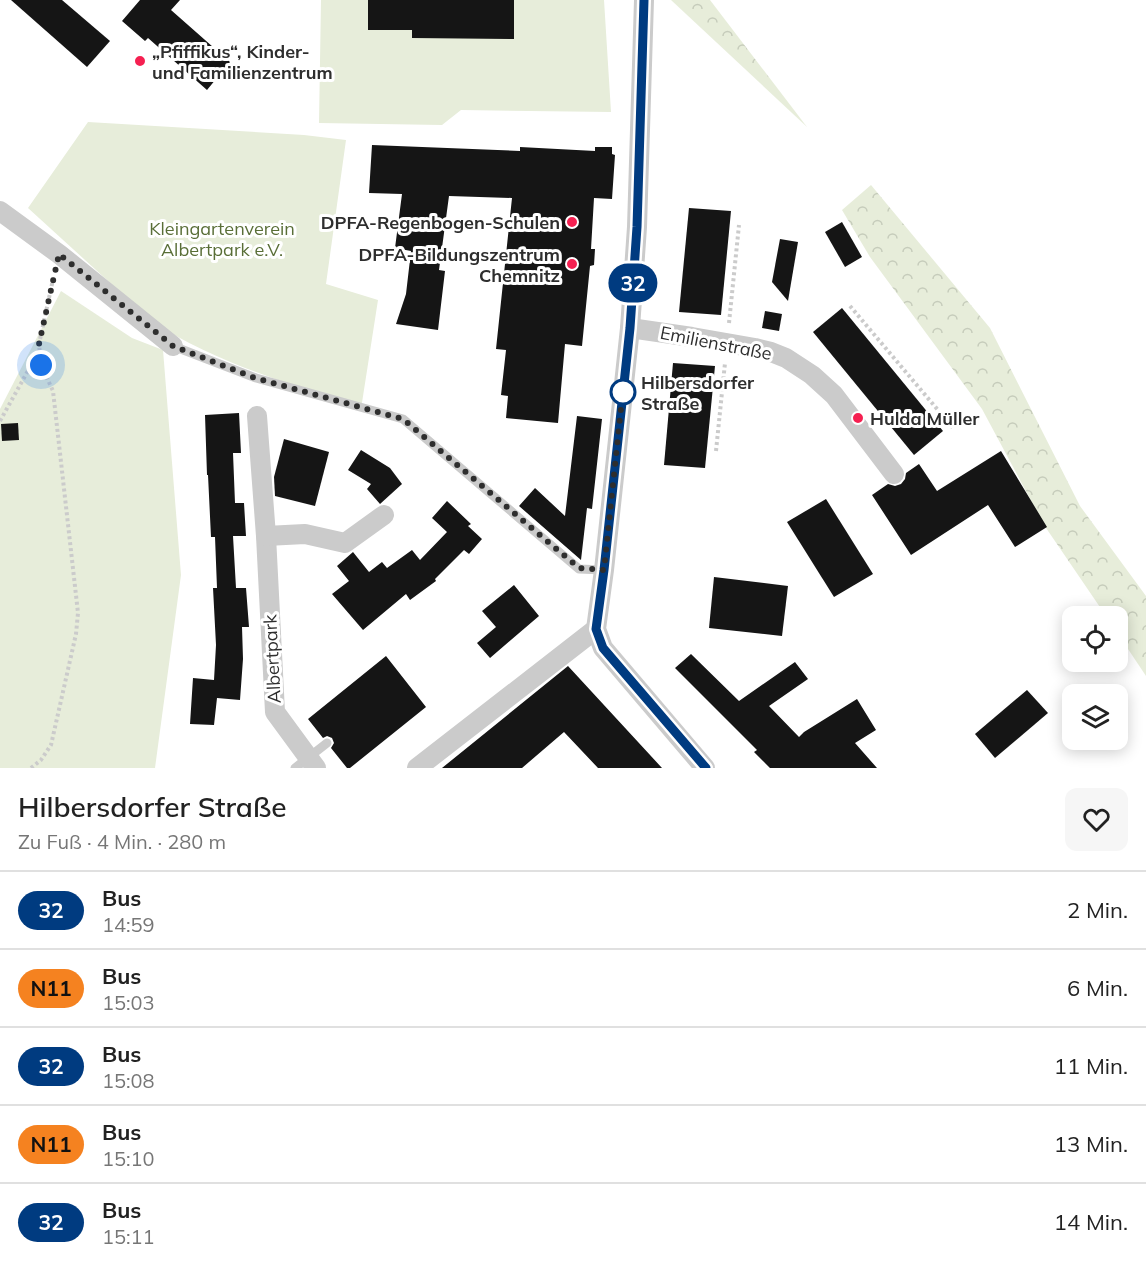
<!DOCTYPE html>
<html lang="de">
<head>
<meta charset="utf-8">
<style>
  body { margin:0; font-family:Mulish,sans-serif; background:#f6f6f6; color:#222; height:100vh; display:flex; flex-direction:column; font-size:22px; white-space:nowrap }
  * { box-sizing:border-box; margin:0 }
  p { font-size:20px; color:#767676 }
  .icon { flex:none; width:33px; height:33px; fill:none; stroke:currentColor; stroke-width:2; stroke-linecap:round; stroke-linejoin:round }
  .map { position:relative; height:768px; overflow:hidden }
  .details { display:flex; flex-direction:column; background:#fff; flex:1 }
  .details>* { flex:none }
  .badge { padding:0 12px; border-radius:20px; font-size:21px; line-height:39px }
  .tools { position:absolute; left:1062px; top:606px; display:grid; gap:12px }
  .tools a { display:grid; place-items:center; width:66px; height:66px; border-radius:12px; background:#fff; box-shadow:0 3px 15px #0003; font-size:30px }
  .you { position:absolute; width:30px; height:30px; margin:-15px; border:4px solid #fff; border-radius:50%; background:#1a73e8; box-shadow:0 0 0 9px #1a73e833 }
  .map>.badge { position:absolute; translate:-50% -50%; box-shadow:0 0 0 3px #fff }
  .round { display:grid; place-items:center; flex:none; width:63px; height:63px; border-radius:12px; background:#f6f6f6 }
  .summary { display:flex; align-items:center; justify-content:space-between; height:102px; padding:0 18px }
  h1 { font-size:28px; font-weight:600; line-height:45px }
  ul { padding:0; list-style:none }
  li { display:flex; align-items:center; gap:18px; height:78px; padding:0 18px; border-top:2px solid #e0e0e0 }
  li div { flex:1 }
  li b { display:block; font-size:22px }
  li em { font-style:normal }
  li .badge { min-width:66px; font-weight:700; text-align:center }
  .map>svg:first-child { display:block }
  .green { fill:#e7edda }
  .forest { fill:url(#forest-crowns) }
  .building { fill:#151515 }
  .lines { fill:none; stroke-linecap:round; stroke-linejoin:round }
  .path { stroke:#cbcbcb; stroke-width:4; stroke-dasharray:3 3; stroke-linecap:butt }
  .lane { stroke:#cbcbcb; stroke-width:9 }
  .street { stroke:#cbcbcb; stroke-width:20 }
  .line-casing { stroke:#fff; stroke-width:14 }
  .line { stroke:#003b80; stroke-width:9 }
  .walk { stroke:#2e2e2e; stroke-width:6; stroke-dasharray:0 10.8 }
  .poi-dot { fill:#f52051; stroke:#fff; stroke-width:2 }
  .stop-dot { fill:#fff; stroke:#003b80; stroke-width:3 }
  .labels { text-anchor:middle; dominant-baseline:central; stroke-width:6; stroke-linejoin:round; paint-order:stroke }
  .poi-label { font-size:18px; font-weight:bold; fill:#2e2e2e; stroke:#fff; text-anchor:start }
  .park-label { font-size:18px; fill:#596e37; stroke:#fff }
  .street-label { font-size:18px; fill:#2e2e2e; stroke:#fff }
  .stop-label { font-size:18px; font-weight:bold; fill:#2e2e2e; stroke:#fff; text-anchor:start }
</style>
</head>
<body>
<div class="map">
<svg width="1146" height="768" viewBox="0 0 1146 768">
  <defs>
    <pattern id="forest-crowns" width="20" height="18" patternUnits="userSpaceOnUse" patternTransform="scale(1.5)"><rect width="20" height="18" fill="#e7edda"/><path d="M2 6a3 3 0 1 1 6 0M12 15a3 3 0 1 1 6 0" fill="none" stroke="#c6ccbb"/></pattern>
  </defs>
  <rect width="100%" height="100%" fill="#fff"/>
  <!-- green -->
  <g class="green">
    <polygon points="321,0 604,0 611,112 461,110 442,125 319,123"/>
    <path d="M88,122L304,135L346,140L326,284L378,300L361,409C291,384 216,363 153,322L28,208Z"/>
    <polygon points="61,291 132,338 163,350 181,575 155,768 0,768 0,409"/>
  </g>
  <!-- forest -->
  <g class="forest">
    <polygon points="671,0 710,0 807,127"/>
    <polygon points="871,185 990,328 1080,506 1146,596 1146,676 1118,634 1118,616 1106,616 1044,525 982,409 870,257 842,210"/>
  </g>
  <!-- building -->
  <g class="building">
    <polygon points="11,0 62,0 110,41 87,67"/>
    <polygon points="140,0 180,0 171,10 230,62 207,90 148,38 145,41 122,21"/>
    <polygon points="368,0 514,0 514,39 412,38 412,30 368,30"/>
    <polygon points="372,145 520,151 520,147 595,151 595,147 612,147 612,154 615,155 612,199 594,198 591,249 595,249 594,265 590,266 582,346 565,344 558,423 506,418 508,396 501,395 506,350 496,349 512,198 449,196 439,270 445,271 438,330 396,324 406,294 411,251 395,248 402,194 369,193"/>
    <polygon points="689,208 731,211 721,315 679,312"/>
    <polygon points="842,222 862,257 845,267 825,232"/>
    <polygon points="780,239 798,242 788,301 772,282"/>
    <polygon points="842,308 943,431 914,455 813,332"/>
    <polygon points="765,311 782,314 779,331 762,328"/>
    <polygon points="673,363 715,366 705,468 664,465"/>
    <polygon points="239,413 241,453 233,453 235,503 244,503 246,536 233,536 236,588 246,588 249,627 242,627 243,659 240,700 217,698 214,725 190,724 193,678 214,680 216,645 213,588 217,588 215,537 211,537 208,475 207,475 205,415"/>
    <polygon points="577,416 602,419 592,509 587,508 581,560 519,506 535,488 565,516"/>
    <polygon points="18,423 19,440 2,441 1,424"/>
    <polygon points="284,439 329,452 315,506 275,496 274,477"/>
    <polygon points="361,450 390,468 402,484 380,504 367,489 371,484 348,470"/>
    <polygon points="1001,451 1047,527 1015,547 988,505 911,555 872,495 888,484 895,486 901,484 905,479 906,473 919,464 937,491"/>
    <polygon points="826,499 873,574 834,597 787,522"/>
    <polygon points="447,501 471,524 468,526 482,539 469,554 464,550 435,579 436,581 410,600 406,594 363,630 332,594 349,581 337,566 353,552 369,572 382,562 387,568 412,550 420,560 447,532 432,518"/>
    <polygon points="714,577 788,586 782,636 709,628"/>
    <polygon points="514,585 539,616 490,658 477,643 496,627 482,611"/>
    <polygon points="691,654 739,701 795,662 808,679 769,706 799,737 804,732 857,699 876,730 855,743 877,768 770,768 754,752 757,750 675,668"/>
    <polygon points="386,656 426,707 350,768 347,768 331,748 334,743 332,738 327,736 323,738 308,719"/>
    <polygon points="568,666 662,768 598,768 564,732 522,768 442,768"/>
    <polygon points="1027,690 1048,713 995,758 975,734"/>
  </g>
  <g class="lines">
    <!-- path -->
    <g class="path">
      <polyline points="850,306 954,429"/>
      <polyline points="729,323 739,225"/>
      <polyline points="0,421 39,351"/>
      <polyline points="716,451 725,363"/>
      <polyline points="31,768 41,760 51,745 76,634 78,613 53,391 41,365 39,344 54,275"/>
    </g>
    <!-- lane -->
    <g class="lane">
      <polyline points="173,346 256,378 403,419 579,569 604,570"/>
      <polyline points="295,768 327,743"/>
    </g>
    <!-- street -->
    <g class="street">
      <polyline points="644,0 637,227 630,328 604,570 596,629 603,648 705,768"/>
      <polyline points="0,211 59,254 173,346"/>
      <polyline points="630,328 692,337 755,348 771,352 786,358 812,375 834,395 894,474"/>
      <polyline points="257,416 266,536 275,712 316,768"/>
      <polyline points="266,536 305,534 345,543 384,515"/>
      <polyline points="417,768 596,629"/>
    </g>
  </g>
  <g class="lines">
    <defs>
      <polyline id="line" points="644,0 637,227 630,328 604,570 596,629 603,648 706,768"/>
    </defs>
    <!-- line casing -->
    <use href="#line" class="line-casing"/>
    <!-- line -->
    <use href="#line" class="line"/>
    <!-- walk -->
    <polyline class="walk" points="41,365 39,344 59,254 173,346 255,378 403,419 579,568 604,570 623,389 623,392"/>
  </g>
  <!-- markers -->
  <g class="poi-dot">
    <circle cx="140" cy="61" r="6"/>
    <circle cx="572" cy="222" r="6"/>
    <circle cx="572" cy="264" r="6"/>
    <circle cx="858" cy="418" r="6"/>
  </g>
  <circle class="stop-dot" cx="623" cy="392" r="12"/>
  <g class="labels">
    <!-- poi labels -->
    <g class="poi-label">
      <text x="152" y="51">„Pfiffikus“, Kinder-<tspan x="152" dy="21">und Familienzentrum</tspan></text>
      <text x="560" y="222" text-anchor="end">DPFA-Regenbogen-Schulen</text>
      <text x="560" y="254" text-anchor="end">DPFA-Bildungszentrum<tspan x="560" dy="21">Chemnitz</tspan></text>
      <text x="870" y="418">Hulda Müller</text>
    </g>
    <!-- park labels -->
    <g class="park-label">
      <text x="222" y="228">Kleingartenverein<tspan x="222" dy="21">Albertpark e.V.</tspan></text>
    </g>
    <!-- street labels -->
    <g class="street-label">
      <text transform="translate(716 343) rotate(11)">Emilienstraße</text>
      <text transform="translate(272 659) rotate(-93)">Albertpark</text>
    </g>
    <!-- stop labels -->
    <g class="stop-label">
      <text x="641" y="382">Hilbersdorfer<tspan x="641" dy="21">Straße</tspan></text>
    </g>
  </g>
</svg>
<div class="tools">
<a><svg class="icon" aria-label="locate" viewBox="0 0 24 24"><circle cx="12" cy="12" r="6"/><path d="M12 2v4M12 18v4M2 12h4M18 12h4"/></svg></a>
<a><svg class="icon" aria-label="layers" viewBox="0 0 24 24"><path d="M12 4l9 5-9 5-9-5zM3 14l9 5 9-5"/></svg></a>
</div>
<div class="you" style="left:41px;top:365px"></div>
<b class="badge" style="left:633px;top:283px;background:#003b80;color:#fff">32</b>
</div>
<section class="details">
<div class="summary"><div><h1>Hilbersdorfer Straße</h1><p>Zu Fuß · 4 Min. · 280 m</p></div><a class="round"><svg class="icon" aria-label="heart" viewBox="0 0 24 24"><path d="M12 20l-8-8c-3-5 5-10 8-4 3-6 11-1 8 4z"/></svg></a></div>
<ul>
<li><span class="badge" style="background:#003b80;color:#fff">32</span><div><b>Bus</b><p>14:59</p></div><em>2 Min.</em></li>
<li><span class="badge" style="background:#f58220;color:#111">N11</span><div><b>Bus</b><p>15:03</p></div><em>6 Min.</em></li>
<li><span class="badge" style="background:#003b80;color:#fff">32</span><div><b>Bus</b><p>15:08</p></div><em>11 Min.</em></li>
<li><span class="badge" style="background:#f58220;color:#111">N11</span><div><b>Bus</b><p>15:10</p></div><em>13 Min.</em></li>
<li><span class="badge" style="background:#003b80;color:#fff">32</span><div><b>Bus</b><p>15:11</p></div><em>14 Min.</em></li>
</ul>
</section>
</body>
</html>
